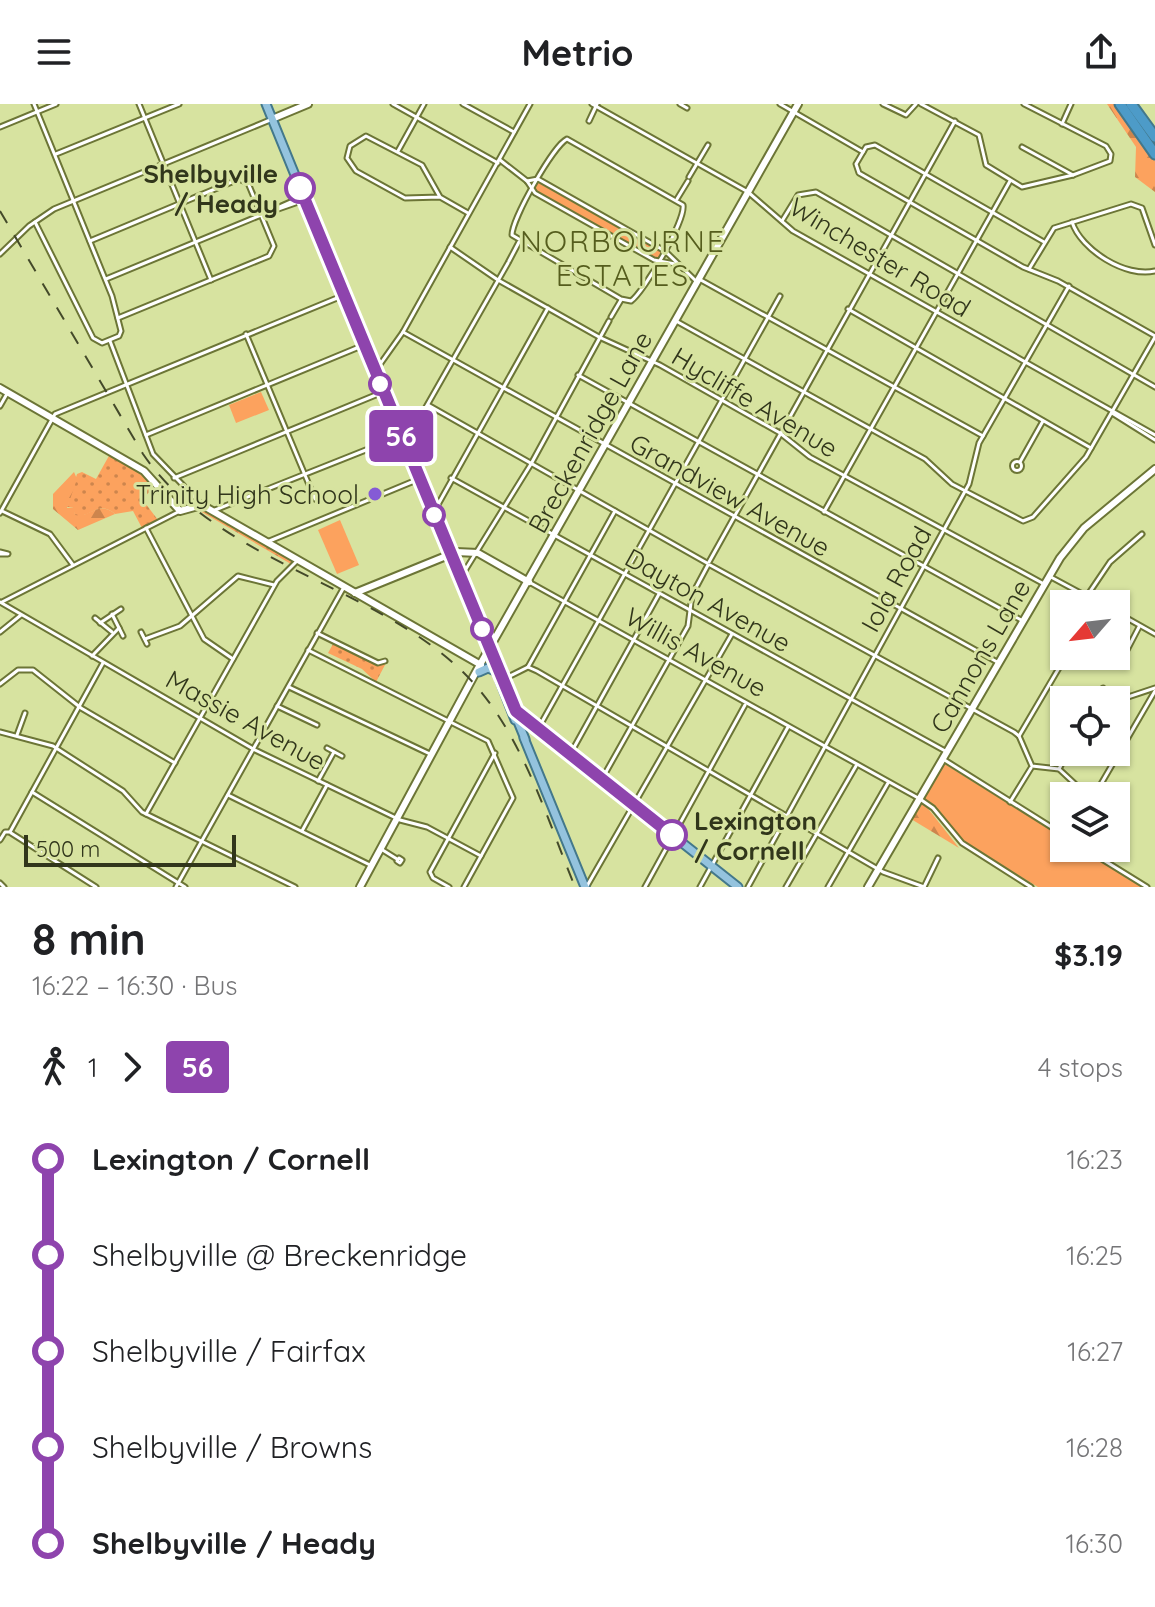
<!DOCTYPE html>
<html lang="en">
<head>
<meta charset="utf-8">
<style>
  body { margin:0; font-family:Quicksand,sans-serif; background:#f2f2f2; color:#202124; height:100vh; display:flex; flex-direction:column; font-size:30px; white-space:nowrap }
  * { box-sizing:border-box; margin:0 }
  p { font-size:26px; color:#757577 }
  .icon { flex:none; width:44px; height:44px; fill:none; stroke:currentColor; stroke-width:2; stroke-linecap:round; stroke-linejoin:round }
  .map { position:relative; height:783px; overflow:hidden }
  .sheet { display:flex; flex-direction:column; background:#fff; flex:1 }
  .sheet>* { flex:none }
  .badge { padding:0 16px; border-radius:6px; font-size:28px; line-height:52px }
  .needle { width:52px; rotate:242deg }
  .controls { position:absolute; left:1050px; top:486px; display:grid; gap:16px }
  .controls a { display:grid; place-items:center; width:80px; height:80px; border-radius:0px; background:#fff; box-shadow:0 2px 6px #0004; font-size:40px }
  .scale { position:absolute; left:24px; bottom:20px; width:212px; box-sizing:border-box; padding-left:8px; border:4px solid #31361b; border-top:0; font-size:22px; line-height:28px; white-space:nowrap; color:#31361b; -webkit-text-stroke:6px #d7e3a0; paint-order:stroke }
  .map>.badge { position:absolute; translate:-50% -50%; box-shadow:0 0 0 4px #fff }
  .legs { display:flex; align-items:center; gap:12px; height:88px; padding:0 32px; font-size:26px }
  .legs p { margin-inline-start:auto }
  .overview { display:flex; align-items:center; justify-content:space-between; height:136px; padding:0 32px }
  h1 { font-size:44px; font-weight:700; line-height:60px }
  ul { padding:0 32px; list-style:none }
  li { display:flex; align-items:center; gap:28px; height:96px; font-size:30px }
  li i { display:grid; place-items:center; width:12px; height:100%; margin:0 10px; background:currentColor }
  li i::after { content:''; width:20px; height:20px; margin:-10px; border:6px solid; border-radius:50%; background:#fff }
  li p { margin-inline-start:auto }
  li:first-child i { background:linear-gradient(#0000 50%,currentColor 0) }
  li:last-child i { background:linear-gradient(currentColor 50%,#0000 0) }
  header { display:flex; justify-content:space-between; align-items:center; height:104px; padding:0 32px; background:#fff; font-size:36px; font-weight:700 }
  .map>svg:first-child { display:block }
  .grass { fill:url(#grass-dots) }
  .forest { fill:url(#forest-firs) }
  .green { fill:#fca25e }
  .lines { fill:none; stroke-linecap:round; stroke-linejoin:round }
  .street-casing { stroke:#6c7536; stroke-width:7 }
  .secondary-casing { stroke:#6c7536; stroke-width:10 }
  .primary-casing { stroke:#43788b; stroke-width:11 }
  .highway-casing { stroke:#43788b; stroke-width:13 }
  .street { stroke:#fff; stroke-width:3 }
  .secondary { stroke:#fff; stroke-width:6 }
  .primary { stroke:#94c3de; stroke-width:7 }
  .highway { stroke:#4d9bc8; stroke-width:9 }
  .rail { stroke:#444a2a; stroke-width:2; stroke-dasharray:14 14; stroke-linecap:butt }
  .line-1-casing { stroke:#fff; stroke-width:18 }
  .line-1 { stroke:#8e44ad; stroke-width:12 }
  .stop-1-dot { fill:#fff; stroke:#8e44ad; stroke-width:4 }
  .poi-dot { fill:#855bd5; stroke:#d7e3a0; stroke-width:3 }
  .labels { text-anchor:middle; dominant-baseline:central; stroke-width:6; stroke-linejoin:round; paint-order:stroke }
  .stop-label { font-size:26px; font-weight:bold; fill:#31361b; stroke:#d7e3a0; text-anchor:end }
  .street-label { font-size:26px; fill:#31361b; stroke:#d7e3a0 }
  .poi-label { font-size:26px; fill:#31361b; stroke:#d7e3a0; text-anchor:end }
  .quarter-label { font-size:30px; letter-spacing:2px; fill:#555d1d; stroke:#d7e3a0 }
</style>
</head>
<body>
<header><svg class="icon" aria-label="menu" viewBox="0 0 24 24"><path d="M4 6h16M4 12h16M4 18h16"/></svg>Metrio<svg class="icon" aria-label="share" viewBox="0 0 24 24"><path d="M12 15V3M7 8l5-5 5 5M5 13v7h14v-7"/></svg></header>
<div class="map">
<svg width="1155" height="783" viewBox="0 0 1155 783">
  <defs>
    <pattern id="grass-dots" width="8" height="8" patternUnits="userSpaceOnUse" patternTransform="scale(2)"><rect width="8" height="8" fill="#fca25e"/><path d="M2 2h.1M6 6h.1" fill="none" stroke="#cd854d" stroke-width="1.8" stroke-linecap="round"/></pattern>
    <pattern id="forest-firs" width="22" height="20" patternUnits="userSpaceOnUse" patternTransform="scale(2)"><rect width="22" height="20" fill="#fca25e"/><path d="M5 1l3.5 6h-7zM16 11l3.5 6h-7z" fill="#cd854d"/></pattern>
  </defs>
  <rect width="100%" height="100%" fill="#d7e3a0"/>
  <!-- grass -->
  <g class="grass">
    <path d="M110,350L157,381L142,395L158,416L142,424L133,407L115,410C98,396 91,414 75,412L73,403H67L77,370L82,368L96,375Z"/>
    <polygon points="195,404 205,406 293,458 291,460"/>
    <polygon points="333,540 377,561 386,559 376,578 362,565 328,549"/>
  </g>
  <!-- forest -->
  <g class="forest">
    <polygon points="1107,0 1115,0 1155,57 1155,88 1135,73 1136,43"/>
    <path d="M74,368L77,375L67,404L74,403L75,411C91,414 98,396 115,410L78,426L53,405V390Z"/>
    <polygon points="922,700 926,702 959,744 911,715"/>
  </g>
  <!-- green -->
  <g class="green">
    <polygon points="537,78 663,148 660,156 538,90 534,84"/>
    <polygon points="261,288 269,306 236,319 229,301"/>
    <polygon points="340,416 359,461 337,470 318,426"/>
    <polygon points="943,659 1064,734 1064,744 1080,744 1143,783 1038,783 959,735 934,701 923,694"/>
  </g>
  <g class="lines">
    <defs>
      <g id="street">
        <polyline points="34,0 112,192 121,227 119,232 102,239 93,234 35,118"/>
        <polyline points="139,0 211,176"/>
        <polyline points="393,0 498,59"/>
        <polyline points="463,0 514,28"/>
        <polyline points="592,0 748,88 793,127 1155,331"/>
        <polyline points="680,0 687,4"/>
        <polyline points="780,0 863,48"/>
        <polyline points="883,0 906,11 916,0"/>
        <polyline points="921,0 979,31 986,61 1022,83 1073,71 1110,57 1111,50 1106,42 1024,0"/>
        <polyline points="589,17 597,0"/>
        <polyline points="1062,20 1071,0"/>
        <polyline points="0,23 56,0"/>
        <path d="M567,35L683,101C686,116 644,188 631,197L621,195L512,131C512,115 553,42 567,35Z"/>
        <polyline points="1022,43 1073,71"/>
        <polyline points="398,47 424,0"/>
        <polyline points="56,50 179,0"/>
        <polyline points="500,56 527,77 535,89 654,156 675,160"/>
        <polyline points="689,73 708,41"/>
        <polyline points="527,77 538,75 665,147 697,178"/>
        <polyline points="304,92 261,111 304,96"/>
        <polyline points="440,93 405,94 356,67 347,54 350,42 366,32 422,61 440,93 468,109"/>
        <polyline points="677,95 688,77"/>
        <polyline points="782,117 798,91 816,88 1155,283"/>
        <path d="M1072,118C1081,146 1126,174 1155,167"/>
        <polyline points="90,137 239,75 248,79 274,142 269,152 118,214"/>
        <polyline points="1044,138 875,41 866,43 856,60 859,69 1023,163 1058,177 1155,232"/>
        <polyline points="450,143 498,176 599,233 660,261 780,329 810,353 1044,480"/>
        <polyline points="0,150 29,122 54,105 270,16"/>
        <polyline points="509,157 519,138"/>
        <polyline points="1029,165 1054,124 1131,100 1142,104 1155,141"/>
        <polyline points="106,175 261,111"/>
        <polyline points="699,175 983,332"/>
        <polyline points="848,205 1091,344"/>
        <polyline points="611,213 621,196"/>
        <polyline points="676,217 925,355 952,380 1023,417 1033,413 1086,353 1155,233"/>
        <polyline points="403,228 999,559"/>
        <polyline points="246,230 315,395"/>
        <polyline points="110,237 153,350 202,401"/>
        <polyline points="376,266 403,228 530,0"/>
        <polyline points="578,271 1023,517"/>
        <polyline points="428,301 707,459"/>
        <polyline points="0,302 8,288"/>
        <polyline points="1112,309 1155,336"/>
        <polyline points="146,331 364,241"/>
        <polyline points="405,340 508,159"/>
        <circle cx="1017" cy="362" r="4.5"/>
        <polyline points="1020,358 1043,317"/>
        <polyline points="174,374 383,288"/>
        <polyline points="451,374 947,648"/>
        <polyline points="215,406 401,332"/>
        <polyline points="435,406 548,204"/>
        <polyline points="2,407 50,430 73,461"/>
        <polyline points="824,408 1010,77"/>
        <polyline points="0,409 55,310 342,192"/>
        <polyline points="146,424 204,535 233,555"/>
        <polyline points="267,438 419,375"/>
        <polyline points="0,448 8,450 0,450"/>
        <polyline points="709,458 955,17"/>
        <polyline points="710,461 1014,628 1019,632 1032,662 1059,665 1088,692"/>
        <polyline points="1049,472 1101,500"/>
        <polyline points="461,473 531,360 609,217"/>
        <polyline points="529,478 920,695 933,704 962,739 1031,783"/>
        <polyline points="1087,492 1110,458 1142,430"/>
        <polyline points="0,498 255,646 400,716 427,723 481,752"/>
        <polyline points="2,498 180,407"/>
        <polyline points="1116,508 1155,530"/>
        <polyline points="112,510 123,532"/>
        <polyline points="95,514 112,528"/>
        <polyline points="100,519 121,505"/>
        <polyline points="0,528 21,511"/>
        <polyline points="141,528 147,540"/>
        <polyline points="317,529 378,559 385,557"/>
        <polyline points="145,535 180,522 238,472 274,481"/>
        <polyline points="308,546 488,637 513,694 464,783"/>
        <polyline points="1126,548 1139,523"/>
        <polyline points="92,552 119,524"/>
        <polyline points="528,563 615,407"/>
        <polyline points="504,575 528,563 537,567 883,768 924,783"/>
        <polyline points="0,580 18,566 33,566 81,604 175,659"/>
        <polyline points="289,583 430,650"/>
        <polyline points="1103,584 1107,596"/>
        <polyline points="1116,597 1155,584"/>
        <polyline points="277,602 317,621"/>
        <polyline points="538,625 780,192"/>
        <polyline points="0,628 53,642 123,687 142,708 295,783"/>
        <polyline points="17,631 25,609"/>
        <polyline points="1019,632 1066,552"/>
        <polyline points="327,644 342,652"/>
        <polyline points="572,647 659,490"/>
        <polyline points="943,655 1064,731"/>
        <polyline points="1059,665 1068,648"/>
        <polyline points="602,675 688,522 692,491 708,461"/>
        <polyline points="318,677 334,648"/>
        <polyline points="32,688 185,783"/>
        <polyline points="228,691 372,762"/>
        <polyline points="1094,692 1155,587"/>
        <polyline points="1010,698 1031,664"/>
        <polyline points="146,710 277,477 297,457"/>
        <polyline points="302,727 327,681"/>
        <polyline points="11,729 96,783"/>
        <polyline points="0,736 5,728 10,728 103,559"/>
        <polyline points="1084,744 1147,783"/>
        <polyline points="381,745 397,755"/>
        <polygon points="399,754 402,756 400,759 397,757"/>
        <polyline points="0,779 4,783"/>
        <polyline points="587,782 732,530"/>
        <polyline points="176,783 344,483"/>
        <polyline points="449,783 433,774 430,768 495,649"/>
        <polyline points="645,783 745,601"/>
        <polyline points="700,783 788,623"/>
        <polyline points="748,783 969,380 979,339 1069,182"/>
        <polyline points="786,783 856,662"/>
        <polyline points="828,783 888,679"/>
        <polyline points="924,783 938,754"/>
      </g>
      <g id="secondary">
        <polyline points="272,15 308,0"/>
        <polyline points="0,284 144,367 180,407 202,401 481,561"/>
        <polyline points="355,489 456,448 478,449 529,478"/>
        <polyline points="360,783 477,566 798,0"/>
        <polyline points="868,783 1060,454 1084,424 1155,365"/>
      </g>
      <g id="primary">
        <polyline points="266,0 525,635"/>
        <polyline points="479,568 488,564 495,567"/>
        <polyline points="500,577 515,616"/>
        <polyline points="517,608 738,783"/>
        <polyline points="524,634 585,783"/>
      </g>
      <g id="highway">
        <polyline points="1120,0 1155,50"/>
        <polyline points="1131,0 1155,33"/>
      </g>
    </defs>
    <!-- street casing -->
    <use href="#street" class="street-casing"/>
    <!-- secondary casing -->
    <use href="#secondary" class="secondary-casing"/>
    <!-- primary casing -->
    <use href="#primary" class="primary-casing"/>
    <!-- highway casing -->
    <use href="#highway" class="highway-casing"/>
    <!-- street -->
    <use href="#street" class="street"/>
    <!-- secondary -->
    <use href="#secondary" class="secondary"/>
    <!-- primary -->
    <use href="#primary" class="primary"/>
    <!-- highway -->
    <use href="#highway" class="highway"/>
    <!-- rail -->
    <path class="rail" d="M0,107L143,350C217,458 372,480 463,568C521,625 545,710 575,783"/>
  </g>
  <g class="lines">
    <defs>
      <polyline id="line-1" points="300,84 516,607 672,731"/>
    </defs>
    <!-- line-1 casing -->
    <use href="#line-1" class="line-1-casing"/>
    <!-- line-1 -->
    <use href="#line-1" class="line-1"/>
  </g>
  <!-- markers -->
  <g class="stop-1-dot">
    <circle cx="300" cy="84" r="14"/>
    <circle cx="380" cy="280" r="10"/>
    <circle cx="434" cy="411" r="10"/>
    <circle cx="482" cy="525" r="10"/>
    <circle cx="672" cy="731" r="14"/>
  </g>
  <circle class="poi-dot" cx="375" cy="390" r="8"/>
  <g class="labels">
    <!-- stop labels -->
    <g class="stop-label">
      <text x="278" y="69">Shelbyville<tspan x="278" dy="30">/ Heady</tspan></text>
      <text x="694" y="716" text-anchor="start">Lexington<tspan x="694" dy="30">/ Cornell</tspan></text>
    </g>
    <!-- street labels -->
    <g class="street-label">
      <text transform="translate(880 153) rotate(31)">Winchester Road</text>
      <text transform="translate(755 298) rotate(31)">Hycliffe Avenue</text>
      <text transform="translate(590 328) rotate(-61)">Breckenridge Lane</text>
      <text transform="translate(730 391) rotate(29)">Grandview Avenue</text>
      <text transform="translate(896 475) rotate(-61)">Iola Road</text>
      <text transform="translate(708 496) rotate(29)">Dayton Avenue</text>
      <text transform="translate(696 548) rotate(29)">Willis Avenue</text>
      <text transform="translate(980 552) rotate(-60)">Cannons Lane</text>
      <text transform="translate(246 616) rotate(29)">Massie Avenue</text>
    </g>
    <!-- poi labels -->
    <g class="poi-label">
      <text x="359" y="390">Trinity High School</text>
    </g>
    <!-- quarter labels -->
    <g class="quarter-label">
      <text x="623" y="137">NORBOURNE<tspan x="623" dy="34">ESTATES</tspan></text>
    </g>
  </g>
</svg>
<div class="controls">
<a><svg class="needle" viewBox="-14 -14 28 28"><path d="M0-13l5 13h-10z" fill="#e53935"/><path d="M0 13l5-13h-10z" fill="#757577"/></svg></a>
<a><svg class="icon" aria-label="locate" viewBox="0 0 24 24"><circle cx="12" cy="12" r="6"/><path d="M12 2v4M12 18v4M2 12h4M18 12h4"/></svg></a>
<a><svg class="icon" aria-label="layers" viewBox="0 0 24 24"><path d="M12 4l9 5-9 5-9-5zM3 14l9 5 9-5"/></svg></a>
</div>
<div class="scale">500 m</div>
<b class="badge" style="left:401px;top:332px;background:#8e44ad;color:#fff">56</b>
</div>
<section class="sheet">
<div class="overview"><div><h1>8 min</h1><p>16:22 – 16:30 · Bus</p></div><b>$3.19</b></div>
<div class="legs"><svg class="icon" aria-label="walk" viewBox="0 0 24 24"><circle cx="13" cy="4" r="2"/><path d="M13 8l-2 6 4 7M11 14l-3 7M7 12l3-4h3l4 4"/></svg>1<svg class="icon" aria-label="forward" viewBox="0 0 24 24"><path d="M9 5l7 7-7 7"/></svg><b class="badge" style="background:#8e44ad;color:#fff">56</b><p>4 stops</p></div>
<ul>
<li><i style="color:#8e44ad"></i><b>Lexington / Cornell</b><p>16:23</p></li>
<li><i style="color:#8e44ad"></i><span>Shelbyville @ Breckenridge</span><p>16:25</p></li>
<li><i style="color:#8e44ad"></i><span>Shelbyville / Fairfax</span><p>16:27</p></li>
<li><i style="color:#8e44ad"></i><span>Shelbyville / Browns</span><p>16:28</p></li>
<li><i style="color:#8e44ad"></i><b>Shelbyville / Heady</b><p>16:30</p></li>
</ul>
</section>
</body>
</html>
